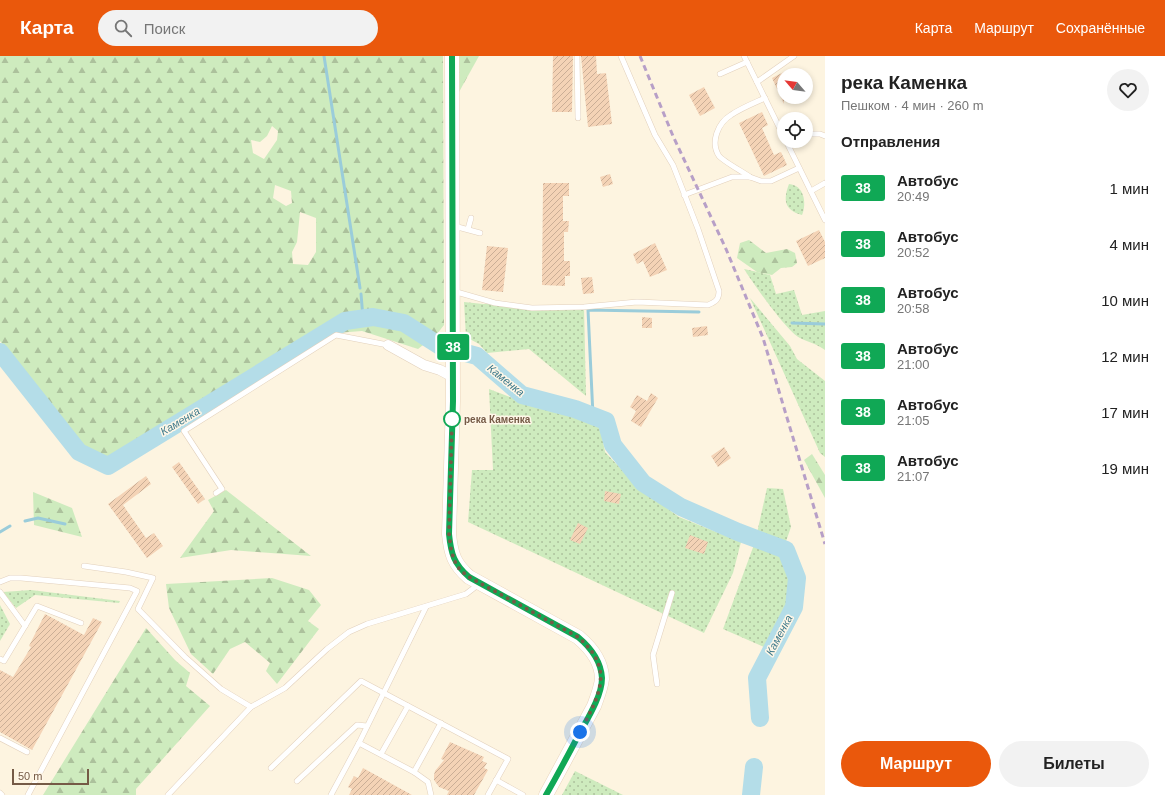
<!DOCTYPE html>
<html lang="ru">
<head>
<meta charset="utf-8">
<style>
  body { margin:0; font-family:Arial,sans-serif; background:#f2f2f2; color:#222; height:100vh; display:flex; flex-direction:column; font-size:15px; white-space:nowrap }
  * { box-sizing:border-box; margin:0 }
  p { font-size:13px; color:#767676 }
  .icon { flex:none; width:22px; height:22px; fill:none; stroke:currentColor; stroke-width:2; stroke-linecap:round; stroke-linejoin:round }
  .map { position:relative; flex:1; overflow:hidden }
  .side { display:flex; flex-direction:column; background:#fff; width:340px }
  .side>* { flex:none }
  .badge { padding:0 8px; border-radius:3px; font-size:14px; line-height:26px }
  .needle { width:26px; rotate:298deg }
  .controls { position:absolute; left:777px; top:12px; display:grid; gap:8px }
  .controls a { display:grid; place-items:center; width:36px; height:36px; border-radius:50%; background:#fff; box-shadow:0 2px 6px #0003; font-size:20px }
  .scale { position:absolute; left:12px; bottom:10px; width:77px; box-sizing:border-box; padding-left:4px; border:2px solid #755a46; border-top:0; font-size:11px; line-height:14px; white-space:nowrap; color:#755a46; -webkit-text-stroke:3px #fff7e8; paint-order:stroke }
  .you { position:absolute; width:20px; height:20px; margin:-10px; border:3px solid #fff; border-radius:50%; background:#1a73e8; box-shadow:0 0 0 6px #1a73e833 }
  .map>.badge { position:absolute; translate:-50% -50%; box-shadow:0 0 0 2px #fff }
  h2 { padding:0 16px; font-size:15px; line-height:36px }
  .round { display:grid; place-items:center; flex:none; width:42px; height:42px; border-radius:21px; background:#f2f2f2 }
  .headline { display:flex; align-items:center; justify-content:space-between; height:68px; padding:0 16px }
  h1 { font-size:19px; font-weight:800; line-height:30px }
  .action { display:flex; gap:8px; margin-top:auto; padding:8px 16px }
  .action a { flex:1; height:46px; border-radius:24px; background:#ea580c; color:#fff; font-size:16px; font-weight:800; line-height:46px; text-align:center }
  .action a+a { background:#f2f2f2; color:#222 }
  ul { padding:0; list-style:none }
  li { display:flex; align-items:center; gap:12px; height:56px; padding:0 16px }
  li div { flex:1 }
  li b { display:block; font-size:15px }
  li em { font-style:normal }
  li .badge { min-width:44px; font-weight:700; text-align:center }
  header { display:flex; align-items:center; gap:24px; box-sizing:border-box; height:56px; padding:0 20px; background:#ea580c; color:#fff }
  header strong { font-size:19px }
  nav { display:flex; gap:22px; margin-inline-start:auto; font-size:14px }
  .search { width:280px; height:36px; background:#f2f2f2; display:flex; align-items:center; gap:10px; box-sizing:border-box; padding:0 14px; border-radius:22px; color:#767676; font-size:15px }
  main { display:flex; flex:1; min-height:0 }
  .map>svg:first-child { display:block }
  .green { fill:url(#green-dots) }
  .forest { fill:url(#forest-firs); fill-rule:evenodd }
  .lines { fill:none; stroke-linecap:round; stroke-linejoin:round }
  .stream { stroke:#9accda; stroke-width:3 }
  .river { stroke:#b4dde8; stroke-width:18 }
  .building { fill:url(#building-hatch) }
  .lane-casing { stroke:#e2d0bc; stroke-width:6 }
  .street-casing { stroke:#e2d0bc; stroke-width:11 }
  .secondary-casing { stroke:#e9d3bb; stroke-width:15 }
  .lane { stroke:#fff; stroke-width:5 }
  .street { stroke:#fff; stroke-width:10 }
  .secondary { stroke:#fff; stroke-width:14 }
  .rail { stroke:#b79fc7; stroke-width:3; stroke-dasharray:6 4; stroke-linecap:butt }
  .line-casing { stroke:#fff; stroke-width:9 }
  .line { stroke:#10a855; stroke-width:6 }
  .walk { stroke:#755a46; stroke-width:4; stroke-dasharray:0 7.2 }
  .stop-dot { fill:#fff; stroke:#10a855; stroke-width:2 }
  .labels { text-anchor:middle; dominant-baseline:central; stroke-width:3; stroke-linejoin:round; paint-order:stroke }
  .stop-label { font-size:10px; font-weight:bold; fill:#755a46; stroke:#fff7e8; text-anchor:start }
  .water-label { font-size:11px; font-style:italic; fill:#3f7a8b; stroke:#fff7e8 }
</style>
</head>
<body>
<header>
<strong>Карта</strong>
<div class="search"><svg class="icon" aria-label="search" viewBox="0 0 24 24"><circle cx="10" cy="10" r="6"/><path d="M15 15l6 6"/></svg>Поиск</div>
<nav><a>Карта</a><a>Маршрут</a><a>Сохранённые</a></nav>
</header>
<main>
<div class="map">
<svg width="825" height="739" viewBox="0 0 825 739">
  <defs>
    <pattern id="green-dots" width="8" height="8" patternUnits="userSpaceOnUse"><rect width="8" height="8" fill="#ceebbe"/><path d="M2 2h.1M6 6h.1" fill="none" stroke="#acc19c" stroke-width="1.8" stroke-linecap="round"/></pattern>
    <pattern id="forest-firs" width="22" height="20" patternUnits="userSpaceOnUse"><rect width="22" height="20" fill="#ceebbe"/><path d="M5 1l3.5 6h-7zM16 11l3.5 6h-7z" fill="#acc19c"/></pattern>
    <pattern id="building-hatch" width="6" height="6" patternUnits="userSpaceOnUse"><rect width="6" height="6" fill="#f4d3b6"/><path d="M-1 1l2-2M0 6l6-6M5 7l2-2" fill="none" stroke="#caae96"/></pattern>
  </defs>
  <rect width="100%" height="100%" fill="#fdf4e0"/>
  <!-- green -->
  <g class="green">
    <path d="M789,128C804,129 807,147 802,159C784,154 783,144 789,128Z"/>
    <path d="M744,213L770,219L776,238L794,234L802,259L825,255V294C817,288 808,286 800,282C787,276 753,227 744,213Z"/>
    <polygon points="750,242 790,290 797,303 825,325 825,401 820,397"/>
    <polygon points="464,246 483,248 495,247 532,252 584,251 586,340 529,293 487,297 479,288 466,281"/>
    <polygon points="489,333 518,344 575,360 600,370 605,396 638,431 679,461 741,486 733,517 704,577 468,466 472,414 493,414"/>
    <polygon points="767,432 783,433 791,471 783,494 794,519 791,550 778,575 764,591 723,573 755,486"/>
    <polygon points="31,534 120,545 119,547 35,539 16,552 3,536"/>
    <polygon points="0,549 10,568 0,585"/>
    <polygon points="575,715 623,739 562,739"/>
  </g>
  <!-- forest -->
  <g class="forest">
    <path d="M0,0H443L444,269L437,278L418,293L362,275L336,277L111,410L84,392L0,285ZM272,70L278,75L277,84L264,103L253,97L251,84L260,86L267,80ZM275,129L291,135L292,147L286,150L273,142ZM300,156L316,162V196L308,209L293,208L292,196L297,186Z"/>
    <polygon points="459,0 479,0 459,36"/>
    <polygon points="749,184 766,197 787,193 795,197 797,207 792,211 781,212 772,219 757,216 737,202 740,187"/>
    <polygon points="812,398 825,419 825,442 804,404"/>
    <polygon points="226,434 311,500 231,494 180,502 214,455 208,444"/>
    <polygon points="33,436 72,452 82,481 34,469"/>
    <polygon points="272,522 309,534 321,549 308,565 319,573 277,628 266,615 270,607 245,586 230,593 213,618 191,598 169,552 166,528"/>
    <polygon points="146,572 175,604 190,617 186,630 210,650 136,733 136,739 43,739"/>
  </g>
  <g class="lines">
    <!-- stream -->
    <g class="stream">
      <polyline points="324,0 360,232"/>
      <polyline points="361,238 363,262"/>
      <polyline points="792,267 825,268"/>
      <polyline points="593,360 588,254 699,256"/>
      <polyline points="25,465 38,462 65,468"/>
      <polyline points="0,476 10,470"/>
    </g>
    <!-- river -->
    <g class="river">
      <polyline points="0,296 79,396 108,410 345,265 373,261 404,267 440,290 477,300 522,339 575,353 606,365 613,389 643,427 681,451 738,476 786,494 797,522 794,551 757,622 760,662"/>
      <polyline points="751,739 754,711"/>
    </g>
  </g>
  <!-- building -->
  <g class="building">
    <polygon points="553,0 573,0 572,56 552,56"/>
    <polygon points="581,0 596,0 597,18 606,17 612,68 588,71"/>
    <polygon points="784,16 784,48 772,22"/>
    <polygon points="704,31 715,52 700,60 689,39"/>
    <polygon points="762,56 768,69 762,72 774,99 781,96 787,109 764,120 739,67"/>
    <polygon points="610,118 613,128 603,131 600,121"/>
    <polygon points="543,127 569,127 569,140 563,140 563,165 569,165 568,176 564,176 564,205 570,205 570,220 565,220 565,230 542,229"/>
    <polygon points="819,174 825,186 825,202 808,210 796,185"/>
    <polygon points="655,187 667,214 650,221 643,205 637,208 633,198"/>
    <polygon points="487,190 508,192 503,236 482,234"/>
    <polygon points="592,221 594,237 583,238 581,222"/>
    <polygon points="642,261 652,262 652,272 642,272"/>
    <polygon points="707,270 708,279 693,281 692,272"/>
    <polygon points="651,337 658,342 641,371 631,365 636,355 630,351 637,339 647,345"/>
    <polygon points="724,391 731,402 718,411 711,400"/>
    <polygon points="179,406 205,443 198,448 172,411"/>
    <polygon points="146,420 151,428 123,449 146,482 154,477 163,490 147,502 108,448"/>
    <polygon points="605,435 621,438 619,448 604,445"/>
    <polygon points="578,467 588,472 580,488 570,484"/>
    <polygon points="690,479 708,486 704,498 685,492"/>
    <polygon points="45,558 84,579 93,562 102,566 32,694 0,676 0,614 13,621 31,591 29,590"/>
    <polygon points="450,686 484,701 482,705 487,707 484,712 488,714 474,739 447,739 449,735 439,731 434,724 434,719 435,715 444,704 441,703"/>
    <polygon points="363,712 412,739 349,739 352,733 348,731 354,720 358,722"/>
  </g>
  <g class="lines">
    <defs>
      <g id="lane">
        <polyline points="577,0 578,62"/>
        <polyline points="744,0 784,81"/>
        <polyline points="720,18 747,6"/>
        <polyline points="757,26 794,0"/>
        <polyline points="806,78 820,78 825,80"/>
        <polyline points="786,85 825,164"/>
        <path d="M750,121C743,116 723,105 719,100C710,86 718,67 731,59C741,52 754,47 765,42"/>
        <polyline points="811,135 825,127"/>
        <polyline points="684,139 732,121 750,121 761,125 771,125 799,112"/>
        <polyline points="454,170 480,177"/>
        <polyline points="468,173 471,162"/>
        <path d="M453,235L495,247L532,252L584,251L637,246L708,249C715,246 719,244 719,235L698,173L673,109L655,79L621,0"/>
        <polyline points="216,437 222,433 184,375 336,279 388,289"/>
        <polyline points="84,510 126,516 153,522 138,553 185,601 221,633 251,651"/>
        <polyline points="0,526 10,522 21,522 130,532 137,535 28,739"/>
        <polyline points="0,536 25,570"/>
        <polyline points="0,603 4,605 37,550 81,567"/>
        <polyline points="657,628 653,599 672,537"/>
        <polyline points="0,682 27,696"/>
        <polyline points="359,687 414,716 428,726 431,739"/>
        <polyline points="381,698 408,650"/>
        <polyline points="271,712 361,625 508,703 488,739"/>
        <polyline points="414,716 441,667"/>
        <polyline points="496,724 523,739"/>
        <polyline points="297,725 357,669 367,670"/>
        <polyline points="0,737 2,739"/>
        <polyline points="168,739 251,651 285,632 327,593 349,576 367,568 466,538 479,528"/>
        <polyline points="331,739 359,687 426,551"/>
      </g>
      <polyline id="street" points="388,289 424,309 440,314 453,321"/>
      <path id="secondary" d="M452,0L453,345L449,478C451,498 454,508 469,521L578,581C590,591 602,606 602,623C601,632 597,642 594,650L546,739"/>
    </defs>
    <!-- lane casing -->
    <use href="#lane" class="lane-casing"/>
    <!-- street casing -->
    <use href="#street" class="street-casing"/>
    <!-- secondary casing -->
    <use href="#secondary" class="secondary-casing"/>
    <!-- lane -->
    <use href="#lane" class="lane"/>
    <!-- street -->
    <use href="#street" class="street"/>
    <!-- secondary -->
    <use href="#secondary" class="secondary"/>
    <!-- rail -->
    <polyline class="rail" points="640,0 673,80 726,193 763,282 825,488"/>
  </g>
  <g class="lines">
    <defs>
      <path id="line" d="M452,0L453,345L449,478C451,498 454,508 469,521L578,581C590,591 601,605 602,622C602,641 586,665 577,682C567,701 557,720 546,739"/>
    </defs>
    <!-- line casing -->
    <use href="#line" class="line-casing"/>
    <!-- line -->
    <use href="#line" class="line"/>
    <!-- walk -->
    <path class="walk" d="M452,363L449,478L451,493L454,504L460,514L469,521L578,581C615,613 600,638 580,676"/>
  </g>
  <!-- markers -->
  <circle class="stop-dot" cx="452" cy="363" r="8"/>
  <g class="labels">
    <!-- stop labels -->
    <g class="stop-label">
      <text x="464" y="363">река Каменка</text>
    </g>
    <!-- water labels -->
    <g class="water-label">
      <text transform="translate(506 324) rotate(39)">Каменка</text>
      <text transform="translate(180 365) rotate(-31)">Каменка</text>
      <text transform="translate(779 579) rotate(-62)">Каменка</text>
    </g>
  </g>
</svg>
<div class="controls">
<a><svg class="needle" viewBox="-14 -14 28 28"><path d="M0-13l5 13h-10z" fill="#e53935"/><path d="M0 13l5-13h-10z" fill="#767676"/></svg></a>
<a><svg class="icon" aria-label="locate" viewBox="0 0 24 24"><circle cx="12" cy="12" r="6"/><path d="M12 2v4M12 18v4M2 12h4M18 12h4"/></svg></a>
</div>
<div class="scale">50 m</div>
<div class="you" style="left:580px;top:676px"></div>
<b class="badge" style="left:453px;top:291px;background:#10a855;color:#fff">38</b>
</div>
<section class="side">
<div class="headline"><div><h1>река Каменка</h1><p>Пешком · 4 мин · 260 m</p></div><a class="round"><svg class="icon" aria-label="heart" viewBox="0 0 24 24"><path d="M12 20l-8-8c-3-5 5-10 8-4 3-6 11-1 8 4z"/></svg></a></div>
<h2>Отправления</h2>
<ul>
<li><span class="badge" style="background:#10a855;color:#fff">38</span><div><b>Автобус</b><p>20:49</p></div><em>1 мин</em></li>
<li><span class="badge" style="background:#10a855;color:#fff">38</span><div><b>Автобус</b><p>20:52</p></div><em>4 мин</em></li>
<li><span class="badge" style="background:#10a855;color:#fff">38</span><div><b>Автобус</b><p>20:58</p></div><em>10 мин</em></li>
<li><span class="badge" style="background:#10a855;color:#fff">38</span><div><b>Автобус</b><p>21:00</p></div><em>12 мин</em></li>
<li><span class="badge" style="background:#10a855;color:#fff">38</span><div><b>Автобус</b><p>21:05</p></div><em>17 мин</em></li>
<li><span class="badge" style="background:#10a855;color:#fff">38</span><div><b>Автобус</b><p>21:07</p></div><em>19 мин</em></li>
</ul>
<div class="action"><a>Маршрут</a><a>Билеты</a></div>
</section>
</main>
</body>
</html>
